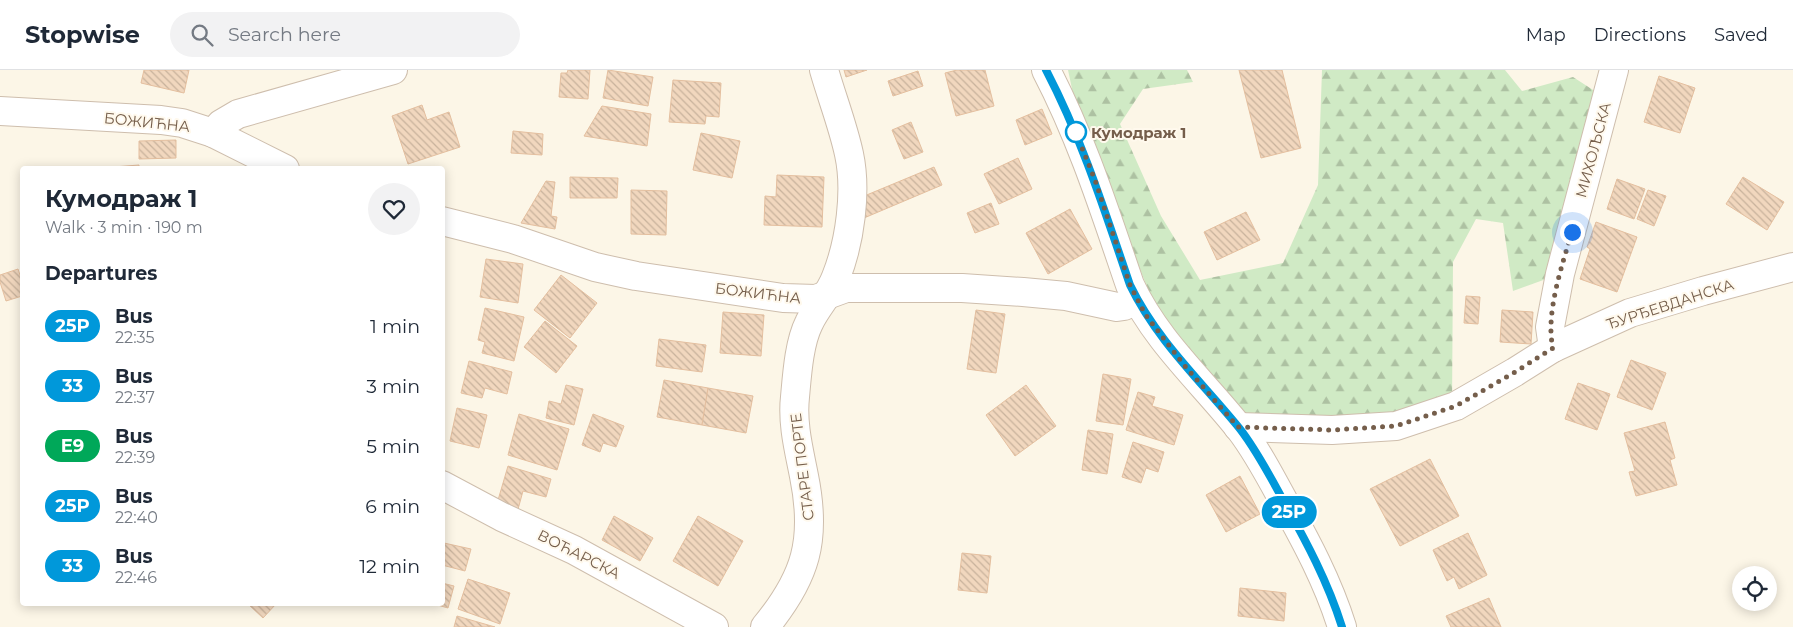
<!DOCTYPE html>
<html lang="en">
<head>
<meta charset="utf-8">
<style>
  body { margin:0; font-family:Montserrat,sans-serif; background:#f2f2f3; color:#1f2937; height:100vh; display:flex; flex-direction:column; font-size:19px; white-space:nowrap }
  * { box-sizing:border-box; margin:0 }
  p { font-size:16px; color:#747a83 }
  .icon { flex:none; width:28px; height:28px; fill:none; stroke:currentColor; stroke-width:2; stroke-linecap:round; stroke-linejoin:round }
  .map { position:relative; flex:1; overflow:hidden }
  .drawer { position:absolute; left:20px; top:96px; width:425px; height:440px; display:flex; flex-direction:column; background:#fff; border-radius:5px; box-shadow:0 2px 12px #0003 }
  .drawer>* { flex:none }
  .badge { padding:0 10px; border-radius:16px; font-size:18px; line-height:32px }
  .tools { position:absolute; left:1732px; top:496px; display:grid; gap:10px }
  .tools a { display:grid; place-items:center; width:45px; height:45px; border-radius:50%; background:#fff; box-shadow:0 2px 12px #0003; font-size:25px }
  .you { position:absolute; width:25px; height:25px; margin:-12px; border:4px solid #fff; border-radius:50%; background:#1a73e8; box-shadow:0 0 0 8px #1a73e833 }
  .map>.badge { position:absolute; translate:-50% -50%; box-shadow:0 0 0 2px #fff }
  h2 { padding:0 25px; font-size:19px; line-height:45px }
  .round { display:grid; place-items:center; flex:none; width:52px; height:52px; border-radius:26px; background:#f2f2f3 }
  .summary { display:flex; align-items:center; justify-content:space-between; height:85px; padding:0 25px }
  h1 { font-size:24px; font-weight:700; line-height:38px }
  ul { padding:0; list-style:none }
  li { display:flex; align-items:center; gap:15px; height:60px; padding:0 25px }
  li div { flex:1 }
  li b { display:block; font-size:19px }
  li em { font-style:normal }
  li .badge { min-width:55px; font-weight:700; text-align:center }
  header { display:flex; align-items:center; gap:30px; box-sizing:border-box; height:70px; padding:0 25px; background:#fff; border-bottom:1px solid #e0e1e3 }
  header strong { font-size:24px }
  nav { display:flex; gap:28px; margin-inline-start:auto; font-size:18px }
  .search { width:350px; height:45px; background:#f2f2f3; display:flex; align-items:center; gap:12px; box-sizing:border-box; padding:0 18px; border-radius:28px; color:#747a83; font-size:19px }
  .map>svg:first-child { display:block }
  .forest { fill:url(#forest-firs) }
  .building { fill:url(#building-back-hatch); stroke:#e4bf9f }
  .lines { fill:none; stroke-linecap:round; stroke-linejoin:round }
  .minor-casing { stroke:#cebead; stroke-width:30 }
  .minor { stroke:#fff; stroke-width:28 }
  .line-casing { stroke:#fff; stroke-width:11 }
  .line { stroke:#0098da; stroke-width:8 }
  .walk { stroke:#755e4b; stroke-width:5; stroke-dasharray:0 9 }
  .stop-dot { fill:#fff; stroke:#0098da; stroke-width:2.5 }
  .labels { text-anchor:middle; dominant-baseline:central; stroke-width:4; stroke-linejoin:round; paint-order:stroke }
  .street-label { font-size:15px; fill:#755e4b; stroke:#fff9ed }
  .stop-label { font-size:15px; font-weight:bold; fill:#755e4b; stroke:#fff9ed; text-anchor:start }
</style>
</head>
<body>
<header>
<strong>Stopwise</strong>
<div class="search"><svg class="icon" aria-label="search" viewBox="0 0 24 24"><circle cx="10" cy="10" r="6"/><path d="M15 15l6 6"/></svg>Search here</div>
<nav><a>Map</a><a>Directions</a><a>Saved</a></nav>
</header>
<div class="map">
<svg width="1793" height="557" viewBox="0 0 1793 557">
  <defs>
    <pattern id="forest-firs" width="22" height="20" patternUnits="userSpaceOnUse" patternTransform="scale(1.25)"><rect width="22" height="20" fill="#d0eac5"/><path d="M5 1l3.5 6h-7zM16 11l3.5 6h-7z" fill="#adc1a2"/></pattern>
    <pattern id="building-back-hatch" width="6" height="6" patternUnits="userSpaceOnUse" patternTransform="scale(1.25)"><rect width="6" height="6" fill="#f1d7be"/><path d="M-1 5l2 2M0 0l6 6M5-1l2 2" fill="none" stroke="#c8b29c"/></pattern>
  </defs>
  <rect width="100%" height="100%" fill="#fcf6e7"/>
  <!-- forest -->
  <polygon class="forest" points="1068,0 1187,0 1193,12 1143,19 1120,54 1161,146 1200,210 1283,193 1318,115 1322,0 1505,0 1522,21 1573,7 1607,29 1560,204 1513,221 1503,153 1476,149 1453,192 1452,337 1396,356 1250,349 1191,289 1149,222 1075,33"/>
  <!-- building -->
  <g class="building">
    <polygon points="144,0 189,0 184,23 141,13"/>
    <polygon points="568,0 590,0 588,29 559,27 561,3 567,3"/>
    <polygon points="608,0 653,7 648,36 603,28"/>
    <polygon points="844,0 867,0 846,7"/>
    <polygon points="957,0 985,0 994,36 956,46 945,3"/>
    <polygon points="1239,0 1282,0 1301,78 1261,88"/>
    <polygon points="918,1 923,16 893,26 888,11"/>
    <polygon points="1659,6 1695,18 1680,63 1644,52"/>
    <polygon points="673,10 721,13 719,47 706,46 705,54 669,52"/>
    <polygon points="422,35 427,50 449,42 460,77 408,94 392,46"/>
    <polygon points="602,36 651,44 647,76 584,66"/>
    <polygon points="1042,39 1052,64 1025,75 1016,50"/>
    <polygon points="911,52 923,82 904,89 892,60"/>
    <polygon points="513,61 543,64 542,85 511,83"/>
    <polygon points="701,63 740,71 732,108 693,100"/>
    <polygon points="176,70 176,88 139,89 139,71"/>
    <polygon points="1018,88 1032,119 999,134 984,104"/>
    <polygon points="139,95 139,99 114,99 113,97"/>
    <polygon points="934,97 942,115 864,148 857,129"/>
    <polygon points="777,105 824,107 822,157 764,155 765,126 776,127"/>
    <polygon points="570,107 618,108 617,128 570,128"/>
    <polygon points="1743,107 1784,132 1767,160 1726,134"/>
    <polygon points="1617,109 1645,119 1634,149 1607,139"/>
    <polygon points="546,111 555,112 551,146 557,147 555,159 521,153"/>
    <polygon points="631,120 667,121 666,165 631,164"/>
    <polygon points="1648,120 1666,126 1654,156 1637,149"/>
    <polygon points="991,133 999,154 975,163 967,143"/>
    <polygon points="1070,139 1092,179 1048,204 1026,163"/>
    <polygon points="1246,142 1260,170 1217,190 1204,162"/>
    <polygon points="1596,152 1637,167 1617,222 1580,209 1590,179 1587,177"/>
    <polygon points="486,189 523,194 518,233 480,227"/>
    <polygon points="18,199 22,211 22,226 6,231 0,212 0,205"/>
    <polygon points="561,205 597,233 570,268 534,240"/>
    <polygon points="1466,226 1480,227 1478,254 1464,253"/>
    <polygon points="485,238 524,247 514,291 482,283 485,272 478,270"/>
    <polygon points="976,240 1005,244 996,303 967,299"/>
    <polygon points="1502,240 1533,242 1531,274 1500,272"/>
    <polygon points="723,242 764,245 761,286 720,283"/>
    <polygon points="545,251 577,276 556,303 524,277"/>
    <polygon points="659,269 706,275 702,302 656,296"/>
    <polygon points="1631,290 1666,303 1652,340 1617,327"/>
    <polygon points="469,291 512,302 507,324 485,318 482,328 461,323"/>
    <polygon points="1103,304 1131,309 1123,355 1096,351"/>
    <polygon points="664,310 708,318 702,355 657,347"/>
    <polygon points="1578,313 1610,324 1597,360 1565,349"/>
    <polygon points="566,315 583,319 574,355 546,348 549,331 561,334"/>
    <polygon points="1026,315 1056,356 1015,386 986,345"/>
    <polygon points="708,318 753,326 746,363 702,355"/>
    <polygon points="1138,322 1155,327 1152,336 1183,345 1174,375 1126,360"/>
    <polygon points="457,338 487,345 479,378 450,371"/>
    <polygon points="519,344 569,359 557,400 508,385"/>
    <polygon points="593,344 624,356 616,377 603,373 600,382 582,375"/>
    <polygon points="1665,352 1675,388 1670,390 1677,415 1636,426 1629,402 1635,401 1624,363"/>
    <polygon points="1088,360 1113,364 1107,404 1082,400"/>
    <polygon points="1133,372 1164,382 1158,402 1146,398 1141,413 1122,407"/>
    <polygon points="1430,389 1459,446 1400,476 1370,419"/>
    <polygon points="508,396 551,409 546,427 523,421 517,443 496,437"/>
    <polygon points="1240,406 1260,444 1226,462 1206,425"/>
    <polygon points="614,446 653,468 640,491 602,470"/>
    <polygon points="698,446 743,471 718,516 673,491"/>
    <polygon points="1468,463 1487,505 1459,519 1454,507 1447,511 1433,480"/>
    <polygon points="444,473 471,479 465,501 442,495"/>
    <polygon points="962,483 991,486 987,523 958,520"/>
    <polygon points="468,509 510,523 500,554 458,539"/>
    <polygon points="442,513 454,516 448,538 434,534 442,534"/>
    <polygon points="1240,518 1286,523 1284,551 1238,546"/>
    <polygon points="1489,528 1501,557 1451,557 1446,546"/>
    <polygon points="250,534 276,534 263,548 249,535"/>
    <polygon points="457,546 495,557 454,557"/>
  </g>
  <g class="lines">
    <defs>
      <g id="minor">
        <path d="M1046,0C1082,69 1105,142 1130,215C1156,271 1202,311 1240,359C1257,381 1270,406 1283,430C1306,471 1328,512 1342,557"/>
        <polyline points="0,41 161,50 182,53 213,63 285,99"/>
        <polyline points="213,63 221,54 238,44 393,0"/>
        <polyline points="442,151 513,169 595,197 636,206 783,228 816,229 846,218 962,218 1023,222 1066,226 1117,237 1124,236 1137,230"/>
        <polyline points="1553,278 1550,257 1560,204 1614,0"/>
        <polyline points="1238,357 1332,360 1396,356 1456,336 1515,302 1553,278 1630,243 1703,221 1793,197"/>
        <polyline points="442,415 502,447 574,480 714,557"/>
        <path d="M765,557C806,507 817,470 804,406C799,380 792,354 795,327C797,305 799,273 809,253C817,236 830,224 836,207C850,172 857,121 849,84C843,56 832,28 824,0"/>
      </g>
    </defs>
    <!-- minor casing -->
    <use href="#minor" class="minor-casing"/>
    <!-- minor -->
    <use href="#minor" class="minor"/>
  </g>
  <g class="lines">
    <defs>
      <path id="line" d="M1046,0C1082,69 1105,142 1130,215C1157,271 1202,312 1240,359C1257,381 1270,406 1283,430C1306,471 1328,512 1342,557"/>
    </defs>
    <!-- line casing -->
    <use href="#line" class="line-casing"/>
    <!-- line -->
    <use href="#line" class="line"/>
    <!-- walk -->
    <path class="walk" d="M1076,62L1074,58L1095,110L1130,215L1145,244L1184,295L1238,357L1332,360L1396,356L1456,336L1515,302L1553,278C1545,245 1562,195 1572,162"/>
  </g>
  <!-- markers -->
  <circle class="stop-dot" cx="1076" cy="62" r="10"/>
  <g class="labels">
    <!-- street labels -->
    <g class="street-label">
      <text transform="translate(147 52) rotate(6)">БОЖИЋНА</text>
      <text transform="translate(1593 80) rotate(-75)">МИХОЉСКА</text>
      <text transform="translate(758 223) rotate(7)">БОЖИЋНА</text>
      <text transform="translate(1670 234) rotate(-18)">ЂУРЂЕВДАНСКА</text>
      <text transform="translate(802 397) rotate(-97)">СТАРЕ ПОРТЕ</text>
      <text transform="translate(579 484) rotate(27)">ВОЋАРСКА</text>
    </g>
    <!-- stop labels -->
    <g class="stop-label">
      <text x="1091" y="62">Кумодраж 1</text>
    </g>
  </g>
</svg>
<div class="tools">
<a><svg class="icon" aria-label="locate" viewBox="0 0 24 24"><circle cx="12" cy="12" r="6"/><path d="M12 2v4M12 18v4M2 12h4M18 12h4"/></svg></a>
</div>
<div class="you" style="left:1572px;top:162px"></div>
<b class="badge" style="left:1289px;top:442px;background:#0098da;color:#fff">25P</b>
<section class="drawer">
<div class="summary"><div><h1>Кумодраж 1</h1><p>Walk · 3 min · 190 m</p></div><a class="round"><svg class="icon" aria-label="heart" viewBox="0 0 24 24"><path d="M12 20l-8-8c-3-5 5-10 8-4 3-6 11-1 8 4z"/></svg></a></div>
<h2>Departures</h2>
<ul>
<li><span class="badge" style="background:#0098da;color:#fff">25P</span><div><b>Bus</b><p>22:35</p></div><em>1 min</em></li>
<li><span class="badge" style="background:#0098da;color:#fff">33</span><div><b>Bus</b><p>22:37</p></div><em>3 min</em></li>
<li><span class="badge" style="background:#00a859;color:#fff">E9</span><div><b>Bus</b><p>22:39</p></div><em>5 min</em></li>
<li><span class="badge" style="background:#0098da;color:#fff">25P</span><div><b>Bus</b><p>22:40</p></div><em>6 min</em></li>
<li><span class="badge" style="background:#0098da;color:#fff">33</span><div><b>Bus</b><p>22:46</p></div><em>12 min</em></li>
</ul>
</section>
</div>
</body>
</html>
